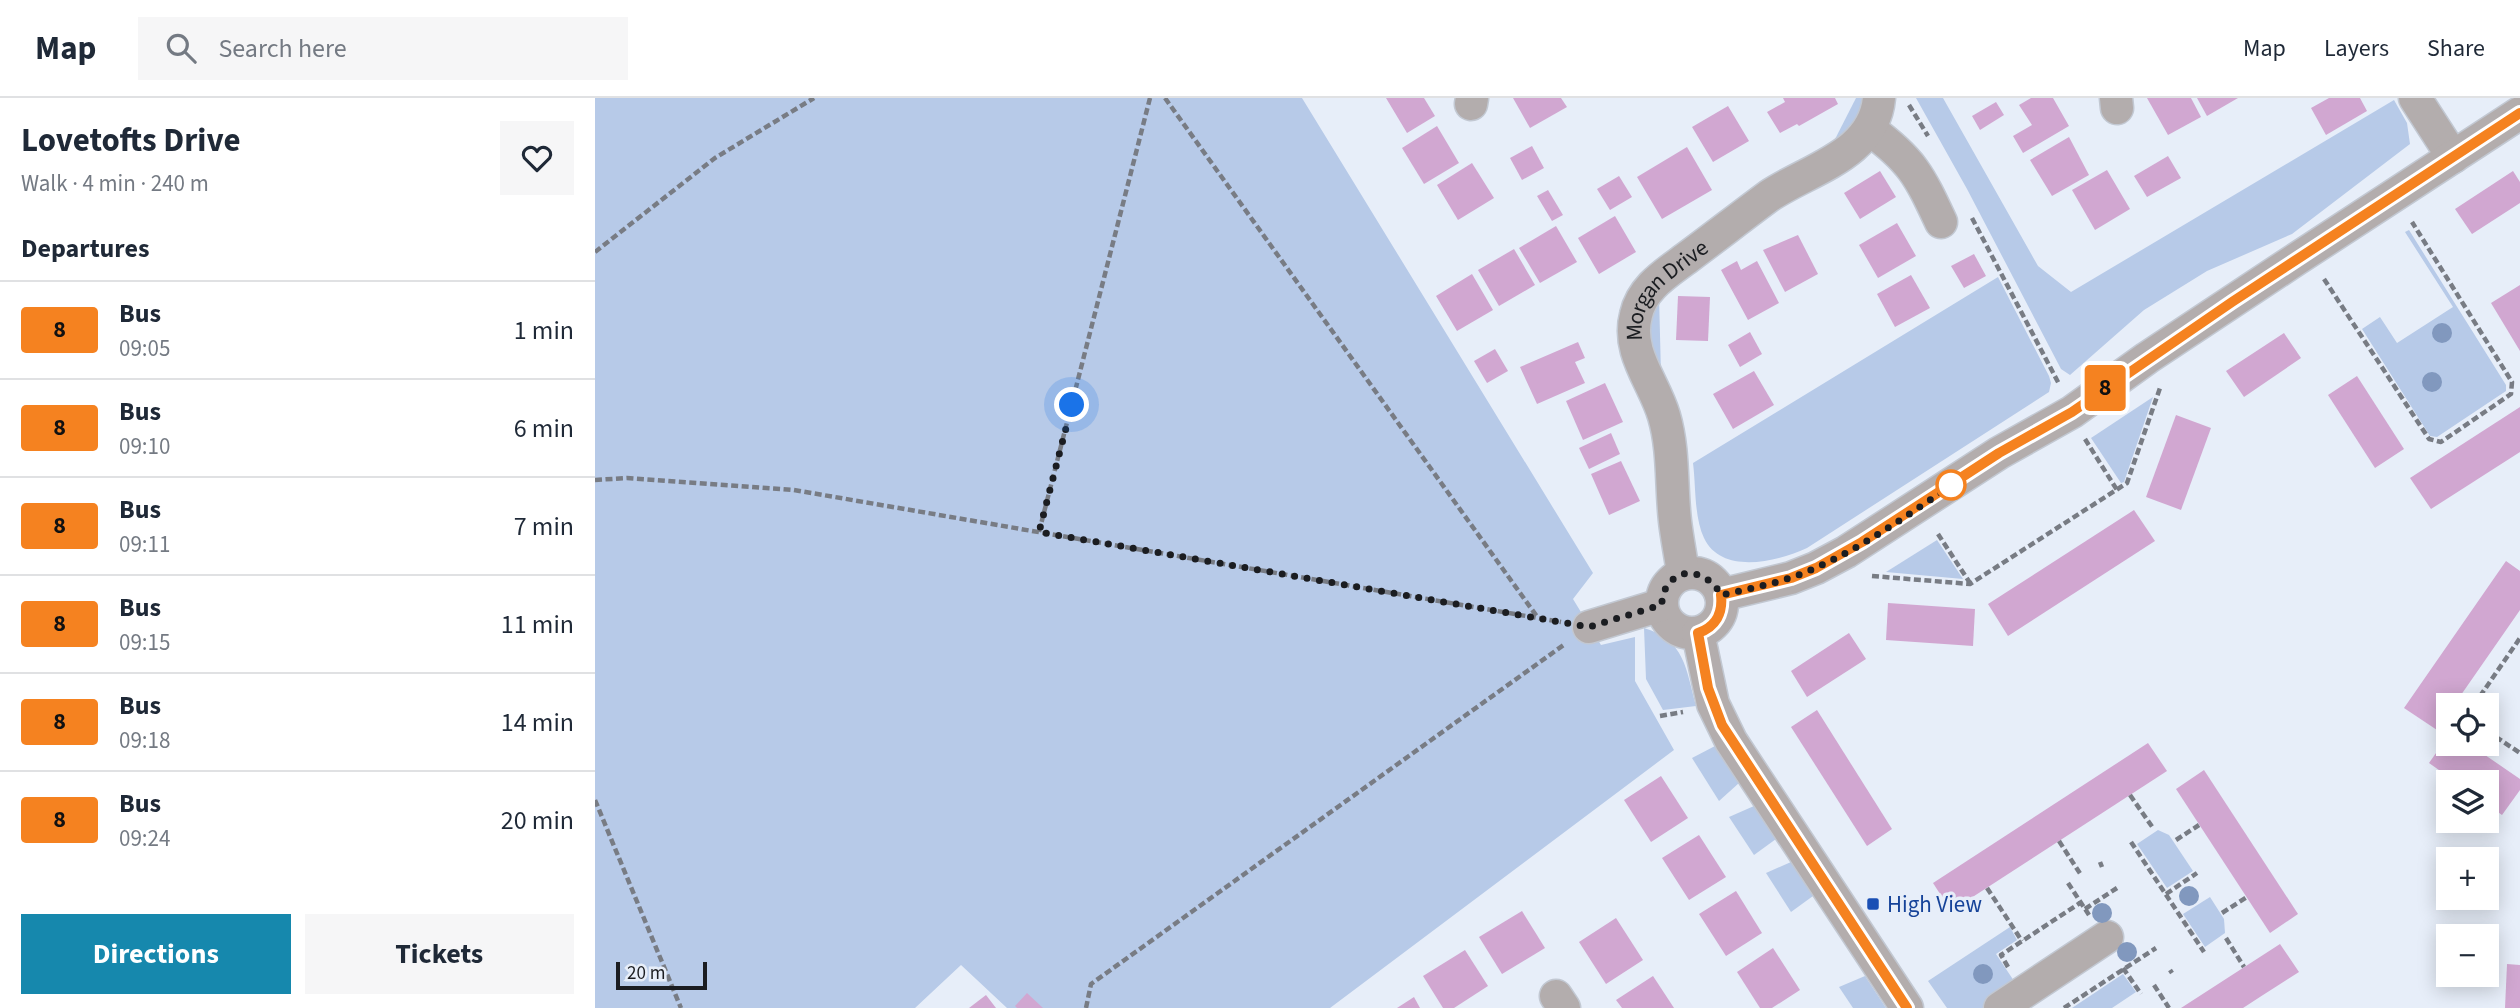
<!DOCTYPE html>
<html lang="en">
<head>
<meta charset="utf-8">
<style>
  body { margin:0; font-family:"Source Sans 3",sans-serif; background:#f6f6f7; color:#1f2937; height:100vh; display:flex; flex-direction:column; font-size:26px; white-space:nowrap }
  * { box-sizing:border-box; margin:0 }
  p { font-size:23px; color:#747a83 }
  .icon { flex:none; width:38px; height:38px; fill:none; stroke:currentColor; stroke-width:2; stroke-linecap:round; stroke-linejoin:round }
  .map { position:relative; flex:1; overflow:hidden }
  .details { display:flex; flex-direction:column; background:#fff; width:595px }
  .details>* { flex:none }
  .badge { padding:0 14px; border-radius:5px; font-size:24px; line-height:46px }
  .fabs { position:absolute; left:1841px; top:595px; display:grid; gap:14px }
  .fabs a { display:grid; place-items:center; width:63px; height:63px; border-radius:0px; background:#fff; box-shadow:0 4px 18px #0003; font-size:35px }
  .scale { position:absolute; left:21px; bottom:18px; width:91px; box-sizing:border-box; padding-left:7px; border:4px solid #1b1d21; border-top:0; font-size:19px; line-height:24px; white-space:nowrap; color:#1b1d21; -webkit-text-stroke:5px #e7eef9; paint-order:stroke }
  .you { position:absolute; width:35px; height:35px; margin:-18px; border:5px solid #fff; border-radius:50%; background:#1a73e8; box-shadow:0 0 0 10px #1a73e833 }
  .map>.badge { position:absolute; translate:-50% -50%; box-shadow:0 0 0 4px #fff }
  h2 { padding:0 21px; font-size:26px; line-height:63px }
  .round { display:grid; place-items:center; flex:none; width:74px; height:74px; border-radius:0px; background:#f6f6f7 }
  .overview { display:flex; align-items:center; justify-content:space-between; height:119px; padding:0 21px }
  h1 { font-size:33px; font-weight:700; line-height:52px }
  .action { display:flex; gap:14px; margin-top:auto; padding:14px 21px }
  .action a { flex:1; height:80px; border-radius:0px; background:#1688ad; color:#fff; font-size:28px; font-weight:700; line-height:80px; text-align:center }
  .action a+a { background:#f6f6f7; color:#1f2937 }
  ul { padding:0; list-style:none }
  li { display:flex; align-items:center; gap:21px; height:98px; padding:0 21px; border-top:2px solid #e0e1e3 }
  li div { flex:1 }
  li b { display:block; font-size:26px }
  li em { font-style:normal }
  li .badge { min-width:77px; font-weight:700; text-align:center }
  header { display:flex; align-items:center; gap:42px; box-sizing:border-box; height:98px; padding:0 35px; background:#fff; border-bottom:2px solid #e0e1e3 }
  header strong { font-size:33px }
  nav { display:flex; gap:38px; margin-inline-start:auto; font-size:24px }
  .search { width:490px; height:63px; background:#f6f6f7; display:flex; align-items:center; gap:18px; box-sizing:border-box; padding:0 24px; border-radius:0px; color:#747a83; font-size:26px }
  main { display:flex; flex:1; min-height:0 }
  .map>svg:first-child { display:block }
  .green { fill:#b7cae8 }
  .building { fill:#d1a7d1 }
  .lines { fill:none; stroke-linecap:round; stroke-linejoin:round }
  .minor-casing { stroke:#c2c8d2; stroke-width:35 }
  .path { stroke:#787c84; stroke-width:4.5; stroke-dasharray:7 3.5; stroke-linecap:butt }
  .minor { stroke:#b3adad; stroke-width:32 }
  .tree { fill:#8198be }
  .line-casing { stroke:#fff; stroke-width:16 }
  .line { stroke:#f58220; stroke-width:10 }
  .walk { stroke:#1b1d21; stroke-width:7; stroke-dasharray:0 12.6 }
  .stop-dot { fill:#fff; stroke:#f58220; stroke-width:3.5 }
  .transit-dot { fill:#1a4fb4; stroke:#e7eef9; stroke-width:2.5 }
  .labels { text-anchor:middle; dominant-baseline:central; stroke-width:7; stroke-linejoin:round; paint-order:stroke }
  .street-label { font-size:23px; fill:#1b1d21; stroke:#e7eef9 }
  .transit-label { font-size:23px; fill:#164399; stroke:#e7eef9; text-anchor:start }
</style>
</head>
<body>
<header>
<strong>Map</strong>
<div class="search"><svg class="icon" aria-label="search" viewBox="0 0 24 24"><circle cx="10" cy="10" r="6"/><path d="M15 15l6 6"/></svg>Search here</div>
<nav><a>Map</a><a>Layers</a><a>Share</a></nav>
</header>
<main>
<section class="details">
<div class="overview"><div><h1>Lovetofts Drive</h1><p>Walk · 4 min · 240 m</p></div><a class="round"><svg class="icon" aria-label="heart" viewBox="0 0 24 24"><path d="M12 20l-8-8c-3-5 5-10 8-4 3-6 11-1 8 4z"/></svg></a></div>
<h2>Departures</h2>
<ul>
<li><span class="badge" style="background:#f58220;color:#111">8</span><div><b>Bus</b><p>09:05</p></div><em>1 min</em></li>
<li><span class="badge" style="background:#f58220;color:#111">8</span><div><b>Bus</b><p>09:10</p></div><em>6 min</em></li>
<li><span class="badge" style="background:#f58220;color:#111">8</span><div><b>Bus</b><p>09:11</p></div><em>7 min</em></li>
<li><span class="badge" style="background:#f58220;color:#111">8</span><div><b>Bus</b><p>09:15</p></div><em>11 min</em></li>
<li><span class="badge" style="background:#f58220;color:#111">8</span><div><b>Bus</b><p>09:18</p></div><em>14 min</em></li>
<li><span class="badge" style="background:#f58220;color:#111">8</span><div><b>Bus</b><p>09:24</p></div><em>20 min</em></li>
</ul>
<div class="action"><a>Directions</a><a>Tickets</a></div>
</section>
<div class="map">
<svg width="1925" height="910" viewBox="0 0 1925 910">
  <rect width="100%" height="100%" fill="#e7eef9"/>
  <!-- green -->
  <g class="green">
    <polygon points="0,0 707,0 998,475 978,501 1006,547 1040,539 1040,583 1079,652 735,910 412,910 366,867 320,910 0,910"/>
    <polygon points="1261,0 1269,0 1263,24 1236,49"/>
    <polygon points="1321,0 1348,0 1443,168 1476,194 1799,2 1812,25 1815,46 1697,136 1612,173 1549,212 1475,277 1466,271 1372,91"/>
    <polygon points="1814,132 1911,287 1911,293 1842,339 1835,338 1767,231 1785,219 1802,245 1858,209 1810,134"/>
    <path d="M1403,179L1454,278L1456,285L1454,294L1212,450C1184,463 1127,478 1109,440C1099,419 1101,388 1098,365Z"/>
    <polygon points="1064,198 1066,276 1059,264 1052,223"/>
    <polygon points="1558,299 1529,384 1526,385 1496,340"/>
    <polygon points="1342,442 1368,481 1291,474"/>
    <path d="M1049,530C1090,542 1091,571 1101,608L1068,612L1051,581Z"/>
    <polygon points="1120,648 1144,685 1124,703 1097,660"/>
    <polygon points="1159,708 1181,741 1159,757 1134,719"/>
    <polygon points="1563,732 1574,737 1598,773 1572,790 1542,746"/>
    <polygon points="1196,764 1218,798 1196,814 1171,775"/>
    <polygon points="1615,799 1629,821 1630,835 1610,849 1588,816"/>
    <polygon points="1415,829 1422,842 1401,856 1423,889 1390,910 1352,910 1333,883"/>
    <polygon points="1528,876 1541,894 1517,910 1477,910"/>
    <polygon points="1270,878 1291,910 1258,910 1244,889"/>
  </g>
  <!-- building -->
  <g class="building">
    <polygon points="791,0 829,0 840,18 812,35"/>
    <polygon points="918,0 966,0 972,9 935,30"/>
    <polygon points="1188,0 1240,0 1243,6 1204,28 1202,26 1185,35 1172,14 1190,4"/>
    <polygon points="1436,0 1458,0 1474,28 1428,55 1418,38 1437,27 1424,7"/>
    <polygon points="1552,0 1596,0 1606,19 1573,37"/>
    <polygon points="1602,0 1643,0 1612,18"/>
    <polygon points="1734,0 1765,0 1772,13 1731,37 1716,10"/>
    <polygon points="1401,4 1409,17 1385,32 1377,18"/>
    <polygon points="1133,8 1154,43 1118,64 1097,29"/>
    <polygon points="842,28 864,65 829,86 807,50"/>
    <polygon points="1474,39 1494,77 1457,98 1435,62"/>
    <polygon points="937,48 949,70 927,82 915,60"/>
    <polygon points="1092,49 1117,92 1067,121 1042,79"/>
    <polygon points="1573,58 1586,80 1552,99 1539,78"/>
    <polygon points="877,65 899,100 863,122 842,87"/>
    <polygon points="1512,72 1535,111 1500,132 1477,92"/>
    <polygon points="1285,73 1301,99 1265,121 1249,95"/>
    <polygon points="1918,73 1925,84 1925,105 1877,136 1860,111"/>
    <polygon points="1024,78 1037,99 1015,112 1002,91"/>
    <polygon points="953,92 968,117 957,123 942,98"/>
    <polygon points="1020,118 1041,154 1004,176 983,140"/>
    <polygon points="1302,125 1321,158 1283,180 1264,147"/>
    <polygon points="961,128 982,164 945,185 924,150"/>
    <polygon points="1203,137 1223,176 1190,194 1168,152"/>
    <polygon points="919,151 940,187 904,208 883,172"/>
    <polygon points="1379,156 1391,178 1369,190 1356,168"/>
    <polygon points="1142,163 1146,172 1162,163 1184,205 1153,222 1126,172"/>
    <polygon points="877,176 898,212 862,233 841,198"/>
    <polygon points="1316,177 1335,210 1300,229 1282,196"/>
    <polygon points="1925,187 1925,253 1896,205"/>
    <polygon points="1083,198 1115,199 1113,243 1081,242"/>
    <polygon points="1155,234 1167,256 1145,269 1133,247"/>
    <polygon points="1689,235 1706,260 1649,299 1631,273"/>
    <polygon points="983,244 990,260 980,264 990,285 942,306 925,269"/>
    <polygon points="900,251 913,273 892,285 879,263"/>
    <polygon points="1159,273 1179,307 1138,331 1118,296"/>
    <polygon points="1762,278 1809,351 1780,370 1733,297"/>
    <polygon points="1010,285 1028,324 988,342 971,303"/>
    <polygon points="1925,309 1925,354 1836,411 1815,380"/>
    <polygon points="1581,317 1616,330 1586,412 1551,399"/>
    <polygon points="1016,335 1025,356 994,371 984,350"/>
    <polygon points="1026,363 1045,403 1014,417 996,376"/>
    <polygon points="1539,412 1560,443 1413,538 1393,506"/>
    <polygon points="1911,463 1925,473 1925,512 1859,607 1853,607 1853,616 1842,632 1809,610"/>
    <polygon points="1293,505 1380,511 1378,548 1291,542"/>
    <polygon points="1254,535 1271,561 1212,599 1196,573"/>
    <polygon points="1222,612 1297,731 1272,748 1196,629"/>
    <polygon points="1853,638 1853,646 1874,646 1925,681 1925,692 1907,717 1892,706 1892,684 1861,684 1834,665"/>
    <polygon points="1553,645 1572,673 1356,813 1338,785"/>
    <polygon points="1609,672 1703,816 1675,835 1581,691"/>
    <polygon points="1066,678 1093,720 1056,744 1029,702"/>
    <polygon points="1104,737 1131,779 1094,802 1067,760"/>
    <polygon points="1141,793 1167,835 1131,858 1104,816"/>
    <polygon points="927,813 950,850 907,876 884,839"/>
    <polygon points="1021,820 1048,862 1011,886 984,844"/>
    <polygon points="1685,846 1704,874 1668,897 1648,910 1586,910"/>
    <polygon points="1178,850 1205,892 1177,910 1165,910 1142,874"/>
    <polygon points="870,852 893,888 859,910 848,910 828,878"/>
    <polygon points="1912,866 1925,867 1925,910 1910,910"/>
    <polygon points="1058,878 1079,910 1027,910 1021,902"/>
    <polygon points="432,895 448,910 422,910 420,908"/>
    <polygon points="391,897 401,910 374,910"/>
    <polygon points="819,899 825,910 802,910"/>
  </g>
  <g class="lines">
    <defs>
      <g id="minor">
        <polyline points="1521,0 1522,10"/>
        <polyline points="1820,0 1858,59"/>
        <polyline points="876,6 877,0"/>
        <path d="M1274,31C1317,62 1324,77 1346,124"/>
        <circle cx="1097" cy="505" r="30"/>
        <path id="s1" d="M1088,476C1086,459 1082,441 1080,423C1076,388 1079,352 1069,318C1059,284 1031,254 1041,217C1047,189 1072,175 1093,159C1120,139 1147,118 1174,98C1214,71 1279,57 1284,0"/>
        <polyline points="1126,497 1196,480 1221,470 1251,454 1404,355 1477,314 1552,260 1700,162 1925,15"/>
        <polyline points="994,529 1066,507"/>
        <polyline points="1103,535 1118,606 1136,643 1312,910"/>
        <polyline points="961,898 969,910"/>
        <polyline points="1405,910 1512,839"/>
      </g>
    </defs>
    <!-- minor casing -->
    <use href="#minor" class="minor-casing"/>
    <!-- path -->
    <g class="path">
      <polyline points="570,0 943,520"/>
      <polyline points="1314,7 1333,38"/>
      <polyline points="1377,120 1464,286"/>
      <polyline points="0,154 120,60 219,0"/>
      <polyline points="1729,181 1834,341 1846,344 1916,296 1917,284 1817,124"/>
      <polyline points="1490,341 1522,392"/>
      <polyline points="0,382 32,380 199,392 966,524"/>
      <polyline points="444,434 555,0"/>
      <polyline points="1343,436 1375,485"/>
      <polyline points="1277,478 1375,486 1532,385 1565,290"/>
      <polyline points="1879,607 1925,540"/>
      <polyline points="1065,618 1088,614"/>
      <polyline points="1892,633 1925,655"/>
      <polyline points="1535,697 1558,730"/>
      <polyline points="0,702 86,910"/>
      <polyline points="1581,742 1604,727"/>
      <polyline points="1464,743 1486,777"/>
      <polyline points="1536,744 1609,854"/>
      <polyline points="1505,764 1507,769"/>
      <polyline points="1473,785 1494,817"/>
      <polyline points="1392,790 1427,843"/>
      <polyline points="1571,796 1602,775"/>
      <polyline points="1490,811 1522,790"/>
      <polyline points="1627,815 1652,799"/>
      <polyline points="1631,840 1649,869"/>
      <polyline points="1413,869 1406,857 1485,805"/>
      <polyline points="1528,870 1546,896"/>
      <polyline points="1575,872 1577,875"/>
      <polyline points="1559,887 1574,910"/>
      <polyline points="491,910 496,886 970,546"/>
      <polyline points="1469,910 1561,850"/>
    </g>
    <!-- minor -->
    <use href="#minor" class="minor"/>
  </g>
  <!-- trees -->
  <g class="tree">
    <circle cx="1847" cy="235" r="10"/>
    <circle cx="1837" cy="284" r="10"/>
    <circle cx="1594" cy="798" r="10"/>
    <circle cx="1507" cy="815" r="10"/>
    <circle cx="1532" cy="854" r="10"/>
    <circle cx="1388" cy="876" r="10"/>
  </g>
  <g class="lines">
    <defs>
      <path id="line" d="M1312,910L1127,627L1113,590L1103,535C1121,529 1128,515 1126,497L1196,480L1221,470L1267,444L1404,355L1477,314L1637,204L1925,15"/>
    </defs>
    <!-- line casing -->
    <use href="#line" class="line-casing"/>
    <!-- line -->
    <use href="#line" class="line"/>
    <!-- walk -->
    <path class="walk" d="M477,307L444,434L994,529L1066,507C1068,501 1068,494 1071,490C1085,465 1115,475 1126,497C1158,490 1190,484 1220,470C1269,449 1315,415 1359,386L1356,387"/>
  </g>
  <!-- markers -->
  <circle class="stop-dot" cx="1356" cy="387" r="14"/>
  <rect class="transit-dot" x="1271" y="799" width="14" height="14" rx="3.5"/>
  <g class="labels">
    <!-- street labels -->
    <g class="street-label">
      <text stroke="none"><textPath href="#s1" startOffset="304">Morgan Drive</textPath></text>
    </g>
    <!-- transit labels -->
    <g class="transit-label">
      <text x="1292" y="806">High View</text>
    </g>
  </g>
</svg>
<div class="fabs">
<a><svg class="icon" aria-label="locate" viewBox="0 0 24 24"><circle cx="12" cy="12" r="6"/><path d="M12 2v4M12 18v4M2 12h4M18 12h4"/></svg></a>
<a><svg class="icon" aria-label="layers" viewBox="0 0 24 24"><path d="M12 4l9 5-9 5-9-5zM3 14l9 5 9-5"/></svg></a>
<a>+</a>
<a>−</a>
</div>
<div class="scale">20 m</div>
<div class="you" style="left:477px;top:307px"></div>
<b class="badge" style="left:1510px;top:290px;background:#f58220;color:#111">8</b>
</div>
</main>
</body>
</html>
